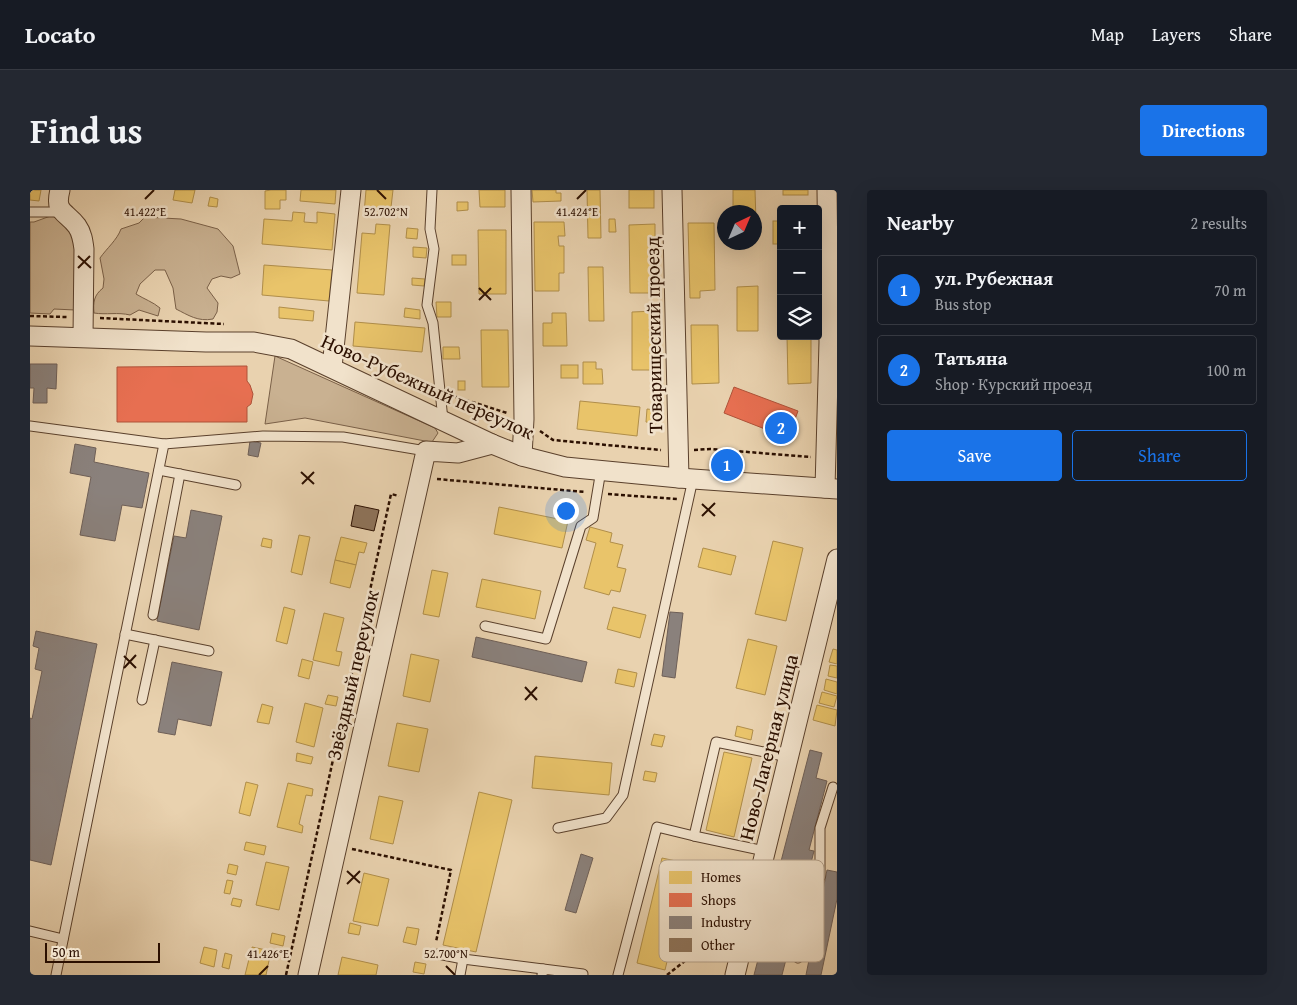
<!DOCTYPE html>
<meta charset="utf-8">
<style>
:root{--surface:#171b24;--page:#242831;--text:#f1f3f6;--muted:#9ea1a6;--line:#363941;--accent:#1a73e8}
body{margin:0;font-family:"Gentium Book Plus",serif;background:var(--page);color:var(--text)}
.controls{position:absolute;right:15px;top:15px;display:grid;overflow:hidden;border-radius:5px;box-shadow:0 5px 20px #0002}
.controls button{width:45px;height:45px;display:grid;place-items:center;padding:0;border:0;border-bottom:1px solid var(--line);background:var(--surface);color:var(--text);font:25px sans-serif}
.compass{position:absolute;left:687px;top:15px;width:45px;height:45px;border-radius:50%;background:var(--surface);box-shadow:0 5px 20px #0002;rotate:44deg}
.scale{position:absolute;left:15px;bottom:12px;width:115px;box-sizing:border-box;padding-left:5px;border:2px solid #2b0f00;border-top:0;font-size:14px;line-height:18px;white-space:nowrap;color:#2b0f00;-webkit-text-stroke:4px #f1e2cb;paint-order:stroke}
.you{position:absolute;left:535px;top:320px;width:18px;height:18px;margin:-12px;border:4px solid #fff;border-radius:50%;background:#1a73e8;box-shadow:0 0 0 8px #1a73e833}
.badge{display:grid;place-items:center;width:32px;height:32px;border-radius:50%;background:var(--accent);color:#fff;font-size:16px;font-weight:700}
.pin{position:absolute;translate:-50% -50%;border:2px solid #fff;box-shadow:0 1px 5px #0006}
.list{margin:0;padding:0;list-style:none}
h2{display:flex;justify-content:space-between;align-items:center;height:65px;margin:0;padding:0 20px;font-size:21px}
h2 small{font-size:16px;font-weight:400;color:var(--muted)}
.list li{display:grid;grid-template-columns:32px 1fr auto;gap:15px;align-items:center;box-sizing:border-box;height:70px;margin:0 10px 10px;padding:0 10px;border:1px solid var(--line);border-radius:5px}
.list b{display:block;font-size:19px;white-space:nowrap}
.list p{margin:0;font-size:16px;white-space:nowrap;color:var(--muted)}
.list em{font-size:16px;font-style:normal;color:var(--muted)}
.actions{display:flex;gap:10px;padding:15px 20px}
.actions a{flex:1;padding:11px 0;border:1px solid var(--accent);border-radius:5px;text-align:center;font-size:18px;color:var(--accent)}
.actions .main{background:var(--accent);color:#fff}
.icon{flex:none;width:28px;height:28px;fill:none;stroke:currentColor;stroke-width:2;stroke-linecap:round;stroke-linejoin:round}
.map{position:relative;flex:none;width:807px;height:785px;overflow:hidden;border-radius:5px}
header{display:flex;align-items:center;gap:30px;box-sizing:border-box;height:70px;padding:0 25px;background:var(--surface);border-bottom:1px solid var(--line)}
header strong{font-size:24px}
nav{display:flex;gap:28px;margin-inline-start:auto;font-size:18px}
.intro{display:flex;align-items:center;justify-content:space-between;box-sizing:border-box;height:120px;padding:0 30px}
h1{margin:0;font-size:35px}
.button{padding:12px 22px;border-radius:5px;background:var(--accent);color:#fff;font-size:18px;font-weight:700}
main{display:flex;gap:30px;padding:0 30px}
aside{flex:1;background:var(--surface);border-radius:5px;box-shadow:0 5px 20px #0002}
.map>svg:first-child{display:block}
</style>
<header>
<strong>Locato</strong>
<nav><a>Map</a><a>Layers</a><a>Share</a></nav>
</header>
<div class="intro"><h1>Find us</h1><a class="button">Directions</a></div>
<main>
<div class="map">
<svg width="807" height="785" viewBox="0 0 807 785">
<rect width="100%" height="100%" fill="#e9d2af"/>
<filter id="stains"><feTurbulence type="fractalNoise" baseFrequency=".004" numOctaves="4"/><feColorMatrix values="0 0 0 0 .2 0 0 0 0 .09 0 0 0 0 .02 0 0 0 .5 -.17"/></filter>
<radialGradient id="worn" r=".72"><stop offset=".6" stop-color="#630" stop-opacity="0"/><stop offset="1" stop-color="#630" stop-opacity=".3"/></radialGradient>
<g fill="#c9b191" stroke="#7a6048">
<polygon points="26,24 47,50 45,120 24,119 20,124 0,123 0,32 4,32"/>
<path d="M115,27L151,29L188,39L203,56L210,84L201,88L191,86L182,89L177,98L188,113L187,122L183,129C168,132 158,125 146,119L143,98L135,80H125L110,94L106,104C114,109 123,112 130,118L128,126L109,120L100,125C88,122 76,125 64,123C63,112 64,105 73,98L74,89L70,68C77,58 87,50 91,39L109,33Z"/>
<polygon points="245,166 405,238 408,243 402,252 395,251 275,228 235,234"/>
</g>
<g fill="#e9c46a" stroke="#b08e4a">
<polygon points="0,0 11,0 9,11 0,10"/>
<polygon points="145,0 165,0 162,13 143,10"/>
<polygon points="241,0 256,0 256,10 250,10 250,19 235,19 235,1"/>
<polygon points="271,0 306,0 305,14 270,11"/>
<polygon points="336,0 363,0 360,26 334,24"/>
<polygon points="449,0 475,0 475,17 450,17"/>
<polygon points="502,0 526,0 526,3 531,3 531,11 503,12"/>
<polygon points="557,0 570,0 571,48 558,48"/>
<rect x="599" y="0" width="25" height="18"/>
<polygon points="703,0 725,0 726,32 724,22 703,22"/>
<rect x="753" y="0" width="25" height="5"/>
<polygon points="180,7 188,9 187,17 178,16"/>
<polygon points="427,12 438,12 438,20 427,21"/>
<polygon points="263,22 275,23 274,32 287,33 287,22 305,24 302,60 232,54 234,29 262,31"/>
<polygon points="579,29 585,29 586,42 579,42"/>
<rect x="743" y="31" width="8" height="23"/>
<polygon points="504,32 534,32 535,46 528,46 529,56 534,56 534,83 529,83 529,101 505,101"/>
<polygon points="658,33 684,33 685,100 670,101 670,108 660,108"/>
<polygon points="346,34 360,35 354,105 327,103 332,43 345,44"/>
<polygon points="625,34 625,103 600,103 599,35"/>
<polygon points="377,38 388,39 387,49 376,48"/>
<polygon points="448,40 476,40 476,104 449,104"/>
<polygon points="383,57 397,58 396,68 383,67"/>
<rect x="422" y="65" width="14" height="10"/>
<polygon points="234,75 302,80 299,111 232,105"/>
<polygon points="558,77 573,77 574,131 559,131"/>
<polygon points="382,88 395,89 394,96 382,95"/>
<polygon points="728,96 728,141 707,141 707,97"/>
<polygon points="406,112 421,112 421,127 407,127"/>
<polygon points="249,117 284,121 283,131 249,128"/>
<polygon points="375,118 390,120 390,129 374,127"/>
<polygon points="626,121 626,180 602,180 602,122"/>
<polygon points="522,123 536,123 537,156 513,156 513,133 522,133"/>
<polygon points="325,132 395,138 392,162 323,156"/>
<polygon points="661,135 688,135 689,193 662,194"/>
<polygon points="451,140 478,140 479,197 452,197"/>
<polygon points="757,146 781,146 781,193 758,194"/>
<polygon points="413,157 429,157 430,169 413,169"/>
<polygon points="553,172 566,172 566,179 572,179 573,194 553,194"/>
<rect x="531" y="175" width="17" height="13"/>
<rect x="428" y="191" width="7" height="9"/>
<polygon points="550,211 610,217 607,246 547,239"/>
<polygon points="617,219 627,220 626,234 616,232"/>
<polygon points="469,317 538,331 532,358 464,344"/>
<polygon points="560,337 582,343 580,352 593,355 587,377 596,379 590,402 581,400 579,405 554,398 566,353 556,350"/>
<polygon points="269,345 280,347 272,385 261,382"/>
<polygon points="311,347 337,353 334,363 329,362 326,375 305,370"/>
<polygon points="233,348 242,350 241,358 231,356"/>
<polygon points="743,351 773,358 756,431 725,424"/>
<polygon points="673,358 706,366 701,385 668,377"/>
<polygon points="305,370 326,375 320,398 300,393"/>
<polygon points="402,380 418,383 409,427 393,424"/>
<polygon points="452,389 511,401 505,429 446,417"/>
<polygon points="254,417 265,420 257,454 246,451"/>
<polygon points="583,417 616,425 610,448 577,439"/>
<polygon points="294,423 314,428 306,461 312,462 309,476 283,470"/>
<polygon points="718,449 747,456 735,505 706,498"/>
<polygon points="803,459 807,460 807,474 799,472"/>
<polygon points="381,464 409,470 400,512 373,506"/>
<polygon points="272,469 283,472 279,489 268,486"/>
<polygon points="800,475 807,476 807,488 798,486"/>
<polygon points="588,479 607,483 604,497 585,493"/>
<polygon points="796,489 807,492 807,504 794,500"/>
<polygon points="792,502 807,506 804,517 789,513"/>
<polygon points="298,505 308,507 306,516 295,514"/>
<polygon points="275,513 293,518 284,557 266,552"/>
<polygon points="232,514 243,517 239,534 227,532"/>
<polygon points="787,515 807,520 805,536 783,530"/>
<polygon points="367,533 398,539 389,582 358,576"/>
<polygon points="707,536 723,540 721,550 705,546"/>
<polygon points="624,544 635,546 632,557 621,555"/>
<polygon points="694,562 722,568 704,647 676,640"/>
<polygon points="267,563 283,567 281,574 266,571"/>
<polygon points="505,566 582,573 579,605 502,598"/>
<polygon points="615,581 627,583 625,592 613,590"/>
<polygon points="216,592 228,595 220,626 209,623"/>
<polygon points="258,593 283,599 282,606 276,605 269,634 273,636 272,643 247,637"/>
<polygon points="449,602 482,610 446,762 413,755"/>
<polygon points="349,606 373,611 363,654 340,649"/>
<polygon points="216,652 236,656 234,665 214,660"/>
<polygon points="632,668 660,674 635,780 607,773"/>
<polygon points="236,672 259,677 249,720 226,715"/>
<polygon points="199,674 208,676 206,685 197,683"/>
<polygon points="334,683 359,689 348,736 323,731"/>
<polygon points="197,690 203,691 200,704 194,703"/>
<polygon points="203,708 212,710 210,717 201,715"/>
<polygon points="320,733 331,736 329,745 318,743"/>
<polygon points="377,737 389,739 386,755 373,752"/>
<polygon points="242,743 255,746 253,756 240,753"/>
<polygon points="174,757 187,760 184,777 170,773"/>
<polygon points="222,757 241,761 236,785 215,785"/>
<polygon points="195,763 202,765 199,779 192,777"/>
<polygon points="312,767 348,775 346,785 308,785"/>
<polygon points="385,772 396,774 394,784 383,782"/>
</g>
<g fill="#e76f51" stroke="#af5239">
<polygon points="217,176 217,191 220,195 223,204 221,214 217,217 217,232 87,232 87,177"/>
<polygon points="704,197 768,221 758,248 694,223"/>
</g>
<g fill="#8a817c" stroke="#6e5f57">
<polygon points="0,174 27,174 26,199 17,198 17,213 3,213 4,198 0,198"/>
<polygon points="220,251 231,253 228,267 218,265"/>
<polygon points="45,254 66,258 64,272 119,283 112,318 92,315 85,351 50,345 61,287 40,283"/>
<polygon points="161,320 192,326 169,440 127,431 144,346 156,348"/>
<polygon points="640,422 653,423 645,488 632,486"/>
<polygon points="6,441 67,454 21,675 0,670 0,528 2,529 12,481 5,479 9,458 3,456"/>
<polygon points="446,447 557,472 552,492 442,467"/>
<polygon points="142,472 192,482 181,536 148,529 145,545 128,542"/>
<polygon points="780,560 792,563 786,588 797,591 779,660 784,661 766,732 737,725"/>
<polygon points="551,664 563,668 546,723 535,720"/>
<polygon points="797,680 807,682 807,709 791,785 776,785"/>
<polygon points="737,735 763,742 752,785 724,785"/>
</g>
<polygon fill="#8e745b" stroke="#2b0f00" points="325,315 349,320 344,341 321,336"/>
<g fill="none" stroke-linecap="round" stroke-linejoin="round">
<defs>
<g id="lane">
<polyline points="402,0 400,39 404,59 397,115 403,133 413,230"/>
<polyline points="0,22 31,22"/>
<polyline points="0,236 134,254 233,246 313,247 396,261"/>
<polyline points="129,280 206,295"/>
<polyline points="123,425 150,284"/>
<polyline points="455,436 516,449 551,336 563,328 571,280"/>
<polyline points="95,444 179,461"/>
<polyline points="112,510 125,450"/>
<polyline points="528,638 576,628 593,605 663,289"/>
<polyline points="735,661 664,646 686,552 758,567"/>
<polyline points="719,726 773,739"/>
<polyline points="0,741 33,749"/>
<polyline points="408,764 433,769 513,779"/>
<polyline points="768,768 773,739 790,687 790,638 803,597"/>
<polyline points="26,785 134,254"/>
<polyline points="430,785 433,769"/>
<polyline points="512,785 513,779 553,784"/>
<polyline points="588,785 627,637 664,646"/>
</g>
<g id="street">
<path d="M30,0C24,23 36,21 47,36C52,43 53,51 54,59L53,147"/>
<polyline points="491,0 494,229 492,266"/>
<polyline points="642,0 649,288"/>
<polyline points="0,146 176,152 224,152 261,159 462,254 492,266 535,277 649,288 807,299"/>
<polyline points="302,177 321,0"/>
<polyline points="795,298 799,152 797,0"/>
<polyline points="278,785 396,261 428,263 462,254"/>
<polyline points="705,785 807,369"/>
</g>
</defs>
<use href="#lane" stroke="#5a402c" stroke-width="11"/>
<use href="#street" stroke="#5a402c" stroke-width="21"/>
<g stroke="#2b0f00" stroke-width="2.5" stroke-dasharray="4 2.5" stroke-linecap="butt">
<polyline points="0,126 37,127"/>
<polyline points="70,128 194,134"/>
<polyline points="356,184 398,198"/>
<polyline points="423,206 477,223"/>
<polyline points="510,241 523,250 631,260"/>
<polyline points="664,260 680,259 781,267"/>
<polyline points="407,289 555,302"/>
<polyline points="578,304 647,309"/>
<polyline points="322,659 421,680 406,752"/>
<polyline points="256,785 361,304 369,306"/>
<polyline points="637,785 699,736"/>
</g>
<use href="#lane" stroke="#f1e2cb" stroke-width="9"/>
<use href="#street" stroke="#f1e2cb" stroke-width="19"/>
</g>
<path fill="none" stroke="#2b0f00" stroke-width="2" d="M347,0L356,9M115,9L124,0M547,9L556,0M48,66L61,78M48,78L60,66M449,98L461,110M449,110L461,98M271,282L284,294M272,294L284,282M672,314L685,326M672,326L685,313M94,466L106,478M94,478L106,465M495,497L507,510M495,510L507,497M317,681L330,693M317,694L330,681M416,776L425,785M229,785L238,776"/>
<g text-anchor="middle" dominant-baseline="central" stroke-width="5" stroke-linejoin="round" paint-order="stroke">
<g font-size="20" fill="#2b0f00" stroke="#f1e2cb">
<text transform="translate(623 145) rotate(-91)">Товарищеский проезд</text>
<text transform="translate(398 196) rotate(24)">Ново-Рубежный переулок</text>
<text transform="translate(322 485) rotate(-77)">Звёздный переулок</text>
<text transform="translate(738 557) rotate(-76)">Ново-Лагерная улица</text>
</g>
</g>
<rect x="629" y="670" width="165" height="102" rx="8" fill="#f1e2cb" stroke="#b6a38e" stroke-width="1"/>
<rect x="639" y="681" width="23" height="13" fill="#e9c46a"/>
<rect x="639" y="703" width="23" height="14" fill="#e76f51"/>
<rect x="639" y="726" width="23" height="13" fill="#8a817c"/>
<rect x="639" y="748" width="23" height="14" fill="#8e745b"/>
<g font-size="14" fill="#2b0f00">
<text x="671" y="692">Homes</text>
<text x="671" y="715">Shops</text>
<text x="671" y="737">Industry</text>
<text x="671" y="760">Other</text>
</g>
<g font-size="12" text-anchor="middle" fill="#2b0f00" stroke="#f1e2cb" stroke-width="5" stroke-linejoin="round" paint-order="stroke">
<text x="356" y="26">52.702°N</text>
<text x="115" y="26">41.422°E</text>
<text x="547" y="26">41.424°E</text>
<text x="238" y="768">41.426°E</text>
<text x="416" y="768">52.700°N</text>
</g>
<rect width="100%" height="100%" filter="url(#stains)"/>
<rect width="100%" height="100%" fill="url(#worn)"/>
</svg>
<div class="controls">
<button>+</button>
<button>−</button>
<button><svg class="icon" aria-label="layers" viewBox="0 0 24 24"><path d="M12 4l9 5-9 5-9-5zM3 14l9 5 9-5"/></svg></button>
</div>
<svg class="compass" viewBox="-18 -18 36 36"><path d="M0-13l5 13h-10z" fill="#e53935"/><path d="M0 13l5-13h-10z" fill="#9ea1a6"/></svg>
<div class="scale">50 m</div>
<div class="you"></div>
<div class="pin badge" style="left:697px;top:275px">1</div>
<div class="pin badge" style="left:751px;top:238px">2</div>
</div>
<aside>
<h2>Nearby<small>2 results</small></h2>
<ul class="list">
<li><span class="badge">1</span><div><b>ул. Рубежная</b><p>Bus stop</p></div><em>70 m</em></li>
<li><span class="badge">2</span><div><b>Татьяна</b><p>Shop · Курский проезд</p></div><em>100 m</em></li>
</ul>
<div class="actions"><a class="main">Save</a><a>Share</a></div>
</aside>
</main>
